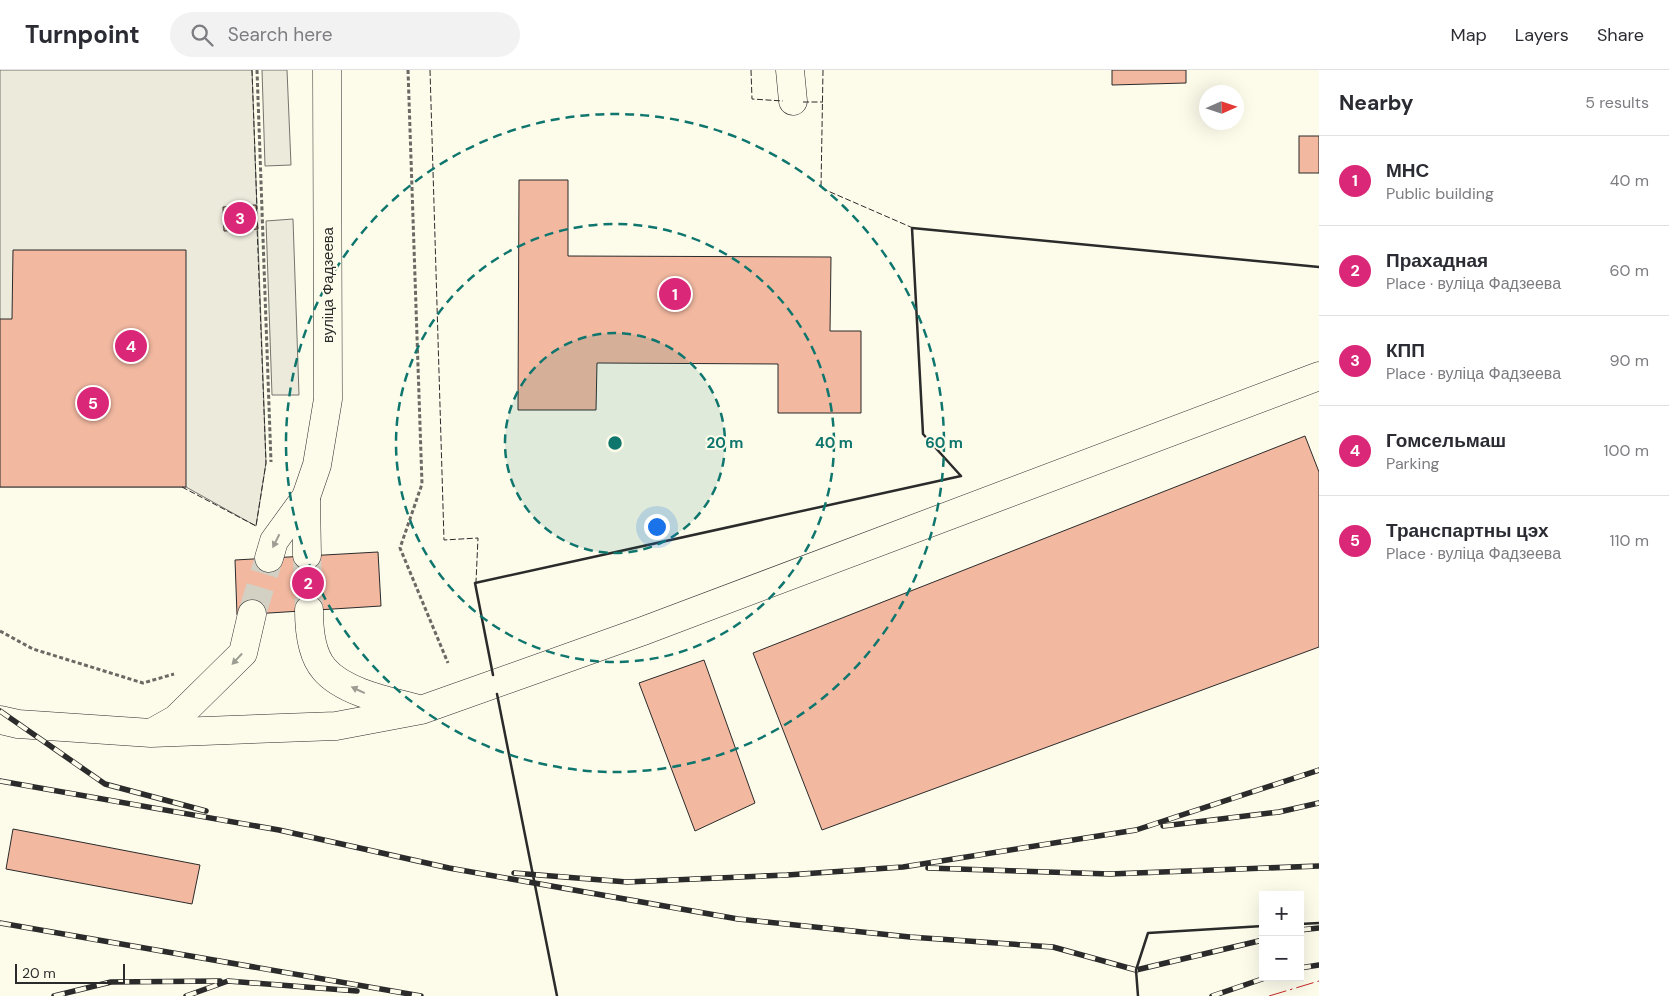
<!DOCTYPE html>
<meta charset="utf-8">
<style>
:root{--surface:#fff;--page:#f2f2f3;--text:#2b2b33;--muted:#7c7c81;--line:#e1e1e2;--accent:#db2777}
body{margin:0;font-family:"DM Sans",sans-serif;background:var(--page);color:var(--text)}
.controls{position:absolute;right:15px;bottom:15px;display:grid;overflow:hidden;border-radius:0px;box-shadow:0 5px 20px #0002}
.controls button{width:45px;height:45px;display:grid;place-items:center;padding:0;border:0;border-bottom:1px solid var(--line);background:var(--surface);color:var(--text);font:25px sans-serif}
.compass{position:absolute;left:1199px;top:15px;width:45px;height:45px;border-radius:50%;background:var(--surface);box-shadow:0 5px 20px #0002;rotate:87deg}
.scale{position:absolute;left:15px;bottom:12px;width:110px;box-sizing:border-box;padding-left:5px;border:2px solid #2b2b2b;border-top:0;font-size:14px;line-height:18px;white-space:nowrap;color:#2b2b2b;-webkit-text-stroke:4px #fdfbea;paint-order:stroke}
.you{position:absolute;left:656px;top:456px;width:18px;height:18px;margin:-12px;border:4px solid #fff;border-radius:50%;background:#1a73e8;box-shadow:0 0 0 8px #1a73e833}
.badge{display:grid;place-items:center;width:32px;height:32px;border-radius:50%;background:var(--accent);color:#fff;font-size:16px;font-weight:700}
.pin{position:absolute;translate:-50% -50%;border:2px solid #fff;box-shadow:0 1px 5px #0006}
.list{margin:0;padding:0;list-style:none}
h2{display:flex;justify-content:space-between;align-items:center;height:65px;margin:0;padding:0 20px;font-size:21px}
h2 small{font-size:16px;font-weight:400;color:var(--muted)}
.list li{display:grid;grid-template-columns:32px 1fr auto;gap:15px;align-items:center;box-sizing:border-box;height:90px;padding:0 20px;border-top:1px solid var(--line)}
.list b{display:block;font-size:19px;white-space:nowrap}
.list p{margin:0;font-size:16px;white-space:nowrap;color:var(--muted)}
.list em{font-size:16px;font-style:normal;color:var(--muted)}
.icon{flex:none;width:28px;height:28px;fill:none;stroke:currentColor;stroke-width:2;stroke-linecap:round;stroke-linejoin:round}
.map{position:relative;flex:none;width:1319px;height:926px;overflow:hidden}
header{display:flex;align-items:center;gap:30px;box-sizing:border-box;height:70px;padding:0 25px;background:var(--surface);border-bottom:1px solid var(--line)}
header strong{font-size:24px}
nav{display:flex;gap:28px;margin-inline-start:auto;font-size:18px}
.search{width:350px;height:45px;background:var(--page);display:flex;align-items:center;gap:12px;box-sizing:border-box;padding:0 18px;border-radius:28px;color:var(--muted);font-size:19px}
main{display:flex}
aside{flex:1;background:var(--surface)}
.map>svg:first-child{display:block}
</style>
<header>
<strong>Turnpoint</strong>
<div class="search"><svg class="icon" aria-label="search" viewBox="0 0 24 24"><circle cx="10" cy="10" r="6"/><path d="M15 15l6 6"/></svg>Search here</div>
<nav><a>Map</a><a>Layers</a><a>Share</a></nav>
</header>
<main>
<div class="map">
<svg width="1319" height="926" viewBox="0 0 1319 926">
<rect width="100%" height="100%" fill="#fdfbea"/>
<g fill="#eceadb" stroke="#74746e">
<polygon points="0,0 252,0 266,393 256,456 186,417 0,417"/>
<polygon points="262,0 287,0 291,95 265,96"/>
<polygon points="293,149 299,325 272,325 266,151"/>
</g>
<g fill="#f2b8a0" stroke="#2b2b2b">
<polygon points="1112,0 1186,0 1186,13 1112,15"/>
<rect x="1299" y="66" width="20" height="37"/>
<polygon points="519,110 568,110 568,186 831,187 830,261 861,261 861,343 778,343 778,294 597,293 596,340 518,340"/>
<polygon points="256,135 258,159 224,161 223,137"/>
<polygon points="13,180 186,180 186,417 0,417 0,249 12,249"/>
<polygon points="1305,366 1319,402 1319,577 822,760 753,583"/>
<polygon points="378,482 381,536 237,545 235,490"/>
<polygon points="704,590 755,733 695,761 639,613"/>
<polygon points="13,759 200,795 192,834 6,799"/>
</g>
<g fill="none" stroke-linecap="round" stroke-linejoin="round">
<g stroke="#d3d1c4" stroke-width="28" stroke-dasharray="28 14" stroke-linecap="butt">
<polyline points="307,485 309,540"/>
<polyline points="252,544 269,488"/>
</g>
<defs>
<g id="minor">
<polyline points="790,0 793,31"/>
<polyline points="306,427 307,485"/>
<polyline points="269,488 274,471 306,427 317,395 328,329 327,0"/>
<path d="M309,540C309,559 311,584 324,599C343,622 388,631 415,638"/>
<polyline points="0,650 18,654 151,663 336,656 421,640 643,561 1319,306"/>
<polyline points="153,662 176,649 243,583 252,544"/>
</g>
</defs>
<use href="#minor" stroke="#2b2b2b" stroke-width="29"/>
<g stroke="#6a6964" stroke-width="3" stroke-dasharray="4 2.5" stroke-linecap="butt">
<polyline points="257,0 271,392"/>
<polyline points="408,0 422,414 400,478 448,593"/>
<polyline points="0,561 33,579 143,613 174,604"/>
</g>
<use href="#minor" stroke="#fdfbea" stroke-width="28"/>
<defs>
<g id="rail">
<polyline points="0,641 105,714 206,741"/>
<polyline points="0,711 279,760 449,798 738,849 910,867 1053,877 1136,900 1263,870"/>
<polyline points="1163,756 1279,742 1319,733"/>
<polyline points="928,798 1110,804 1319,796"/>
<polyline points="514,803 627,812 787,805 903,797 1136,760 1319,700"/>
<polyline points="0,853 421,926"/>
<polyline points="1300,860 1319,858"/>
<polyline points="1300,898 1319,895"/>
<polyline points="54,926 111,912 220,911"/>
<polyline points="186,926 228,911 357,921"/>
<polyline points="1212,926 1268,907"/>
</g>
</defs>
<use href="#rail" stroke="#2b2b2b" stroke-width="5.5"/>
<use href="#rail" stroke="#fdfbea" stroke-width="4" stroke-dasharray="11" stroke-linecap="butt"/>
<g stroke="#2b2b2b" stroke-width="1" stroke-dasharray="6 2.5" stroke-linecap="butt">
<polyline points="252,0 257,139"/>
<polyline points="430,0 444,470 478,468 476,512"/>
<polyline points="751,0 752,29 783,31"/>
<polyline points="823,0 821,118 913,158"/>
<polyline points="803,32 823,32"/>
<polyline points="182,417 256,456 266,393 257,156"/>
<polyline points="493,604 475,513 961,406 923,364 912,158 1319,197"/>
<polyline points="497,623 557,926"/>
<polyline points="1300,854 1319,853"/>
<polyline points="1138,926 1136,900 1148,863 1263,856"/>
</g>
<g stroke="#2b2b2b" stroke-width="2.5">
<polyline points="493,605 475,513 961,406 923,364 912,158 1319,197"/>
<polyline points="497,624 557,926"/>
<polyline points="1300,854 1319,853"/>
<polyline points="1138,926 1136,900 1148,863 1263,856"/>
</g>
<polyline stroke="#c62828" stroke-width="1" stroke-dasharray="18 4 2.5 4" stroke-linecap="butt" points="1269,926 1319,911"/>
</g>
<defs><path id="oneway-solid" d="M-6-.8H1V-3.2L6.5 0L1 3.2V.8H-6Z" transform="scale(1.25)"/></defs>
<g fill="#9e9d94">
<use href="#oneway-solid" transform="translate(276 471) rotate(117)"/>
<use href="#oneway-solid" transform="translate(237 589) rotate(133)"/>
<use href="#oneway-solid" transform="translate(358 620) rotate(-155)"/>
</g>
<circle cx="615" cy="373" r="110" fill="#0f766e" fill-opacity=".12"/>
<g fill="none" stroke="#0f766e" stroke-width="2.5" stroke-dasharray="9 6">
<circle cx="615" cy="373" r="110"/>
<circle cx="615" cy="373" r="219"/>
<circle cx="615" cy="373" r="329"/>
</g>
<g text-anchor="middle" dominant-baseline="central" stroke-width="4" stroke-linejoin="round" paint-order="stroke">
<g font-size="15" fill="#2b2b2b" stroke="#fdfbea">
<text transform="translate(328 215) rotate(-90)">вуліца Фадзеева</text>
</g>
</g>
<circle cx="615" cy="373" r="8" fill="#0f766e" stroke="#fdfbea" stroke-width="2.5"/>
<g font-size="15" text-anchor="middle" font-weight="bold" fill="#0f766e" stroke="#fdfbea" stroke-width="4" stroke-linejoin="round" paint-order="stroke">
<text x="725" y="378">20 m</text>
<text x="834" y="378">40 m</text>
<text x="944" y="378">60 m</text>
</g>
</svg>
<div class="controls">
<button>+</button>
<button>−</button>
</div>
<svg class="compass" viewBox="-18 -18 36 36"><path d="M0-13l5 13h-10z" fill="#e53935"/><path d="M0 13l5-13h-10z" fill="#7c7c81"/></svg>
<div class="scale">20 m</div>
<div class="you"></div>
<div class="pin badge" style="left:675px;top:224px">1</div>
<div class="pin badge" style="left:308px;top:513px">2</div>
<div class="pin badge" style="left:240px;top:148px">3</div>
<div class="pin badge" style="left:131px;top:276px">4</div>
<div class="pin badge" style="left:93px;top:333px">5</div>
</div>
<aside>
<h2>Nearby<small>5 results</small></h2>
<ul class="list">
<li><span class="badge">1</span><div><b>МНС</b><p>Public building</p></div><em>40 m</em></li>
<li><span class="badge">2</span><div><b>Прахадная</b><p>Place · вуліца Фадзеева</p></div><em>60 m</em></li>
<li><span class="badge">3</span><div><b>КПП</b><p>Place · вуліца Фадзеева</p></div><em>90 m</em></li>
<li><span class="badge">4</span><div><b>Гомсельмаш</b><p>Parking</p></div><em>100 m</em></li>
<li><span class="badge">5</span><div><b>Транспартны цэх</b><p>Place · вуліца Фадзеева</p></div><em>110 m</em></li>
</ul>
</aside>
</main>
